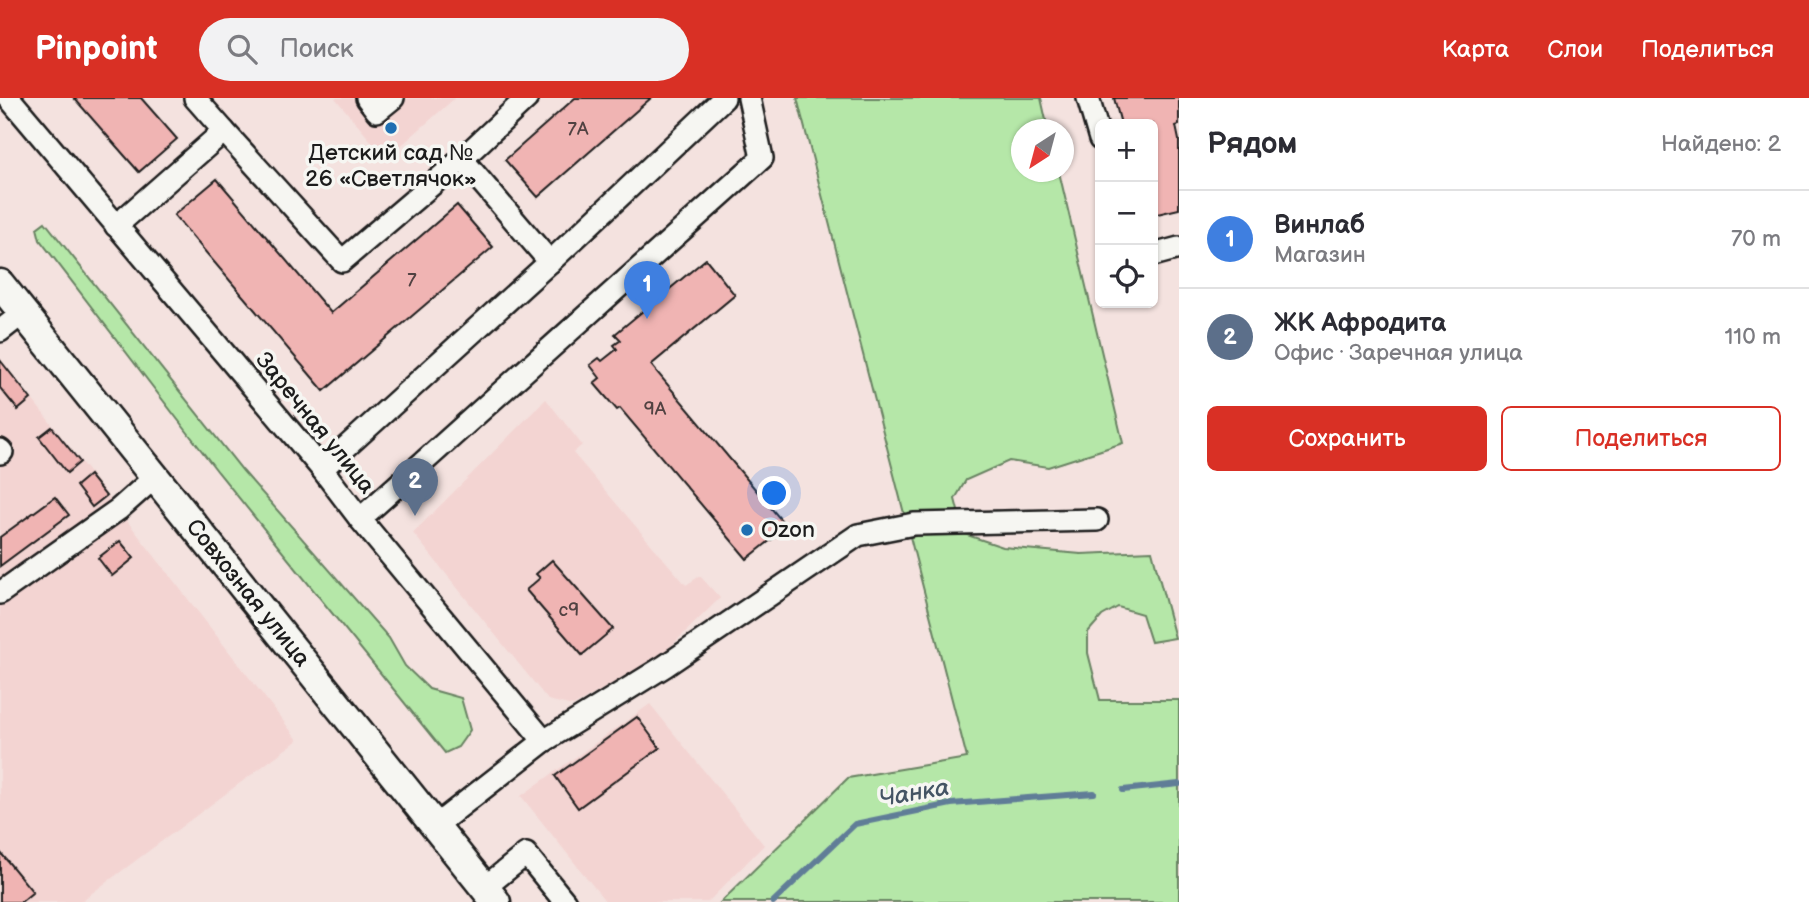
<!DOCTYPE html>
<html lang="ru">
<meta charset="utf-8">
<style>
:root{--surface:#fff;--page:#f2f2f3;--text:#2b2b33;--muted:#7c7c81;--line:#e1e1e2;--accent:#d93025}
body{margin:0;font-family:"Balsamiq Sans",sans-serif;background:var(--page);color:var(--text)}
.controls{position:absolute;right:21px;top:21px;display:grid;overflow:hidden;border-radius:10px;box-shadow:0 2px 5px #0004}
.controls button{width:63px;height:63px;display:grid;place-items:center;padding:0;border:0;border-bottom:2px solid var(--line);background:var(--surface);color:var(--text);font:35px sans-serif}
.compass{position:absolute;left:1011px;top:21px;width:63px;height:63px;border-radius:50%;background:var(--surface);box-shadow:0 2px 5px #0004;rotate:216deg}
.you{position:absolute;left:775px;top:396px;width:24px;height:24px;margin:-18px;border:5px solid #fff;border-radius:50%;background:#1a73e8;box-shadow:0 0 0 10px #1a73e833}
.badge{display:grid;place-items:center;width:46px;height:46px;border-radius:50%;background:var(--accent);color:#fff;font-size:23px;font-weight:700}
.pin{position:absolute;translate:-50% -58px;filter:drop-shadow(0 2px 4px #0008)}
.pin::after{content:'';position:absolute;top:37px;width:24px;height:21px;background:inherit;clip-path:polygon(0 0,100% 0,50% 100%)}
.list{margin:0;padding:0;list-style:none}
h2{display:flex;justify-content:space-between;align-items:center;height:91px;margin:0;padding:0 28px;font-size:30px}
h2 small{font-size:23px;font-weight:400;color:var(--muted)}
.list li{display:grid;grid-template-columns:46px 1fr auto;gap:21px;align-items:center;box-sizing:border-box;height:98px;padding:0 28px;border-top:2px solid var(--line)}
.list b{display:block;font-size:26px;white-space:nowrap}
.list p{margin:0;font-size:23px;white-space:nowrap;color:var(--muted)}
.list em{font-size:23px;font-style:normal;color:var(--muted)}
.actions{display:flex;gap:14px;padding:21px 28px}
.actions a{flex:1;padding:16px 0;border:2px solid var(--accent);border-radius:10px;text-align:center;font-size:24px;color:var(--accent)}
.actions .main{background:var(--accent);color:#fff}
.icon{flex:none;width:38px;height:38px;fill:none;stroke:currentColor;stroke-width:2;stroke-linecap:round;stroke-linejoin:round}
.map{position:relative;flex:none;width:1179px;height:804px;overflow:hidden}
header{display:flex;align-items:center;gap:42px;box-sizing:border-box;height:98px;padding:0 35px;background:var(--accent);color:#fff}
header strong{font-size:33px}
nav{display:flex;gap:38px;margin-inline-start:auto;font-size:24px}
.search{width:490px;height:63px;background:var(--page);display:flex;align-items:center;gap:18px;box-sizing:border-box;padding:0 24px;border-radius:38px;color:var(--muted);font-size:26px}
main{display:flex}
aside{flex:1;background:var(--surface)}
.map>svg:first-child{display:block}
</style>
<header>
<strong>Pinpoint</strong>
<div class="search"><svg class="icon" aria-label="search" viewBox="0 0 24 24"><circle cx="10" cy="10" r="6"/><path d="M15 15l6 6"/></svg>Поиск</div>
<nav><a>Карта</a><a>Слои</a><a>Поделиться</a></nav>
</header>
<main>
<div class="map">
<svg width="1179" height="804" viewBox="0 0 1179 804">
<rect width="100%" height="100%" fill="#f4e2df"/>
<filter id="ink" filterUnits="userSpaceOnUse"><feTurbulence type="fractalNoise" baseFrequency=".0143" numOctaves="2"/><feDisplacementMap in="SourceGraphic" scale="14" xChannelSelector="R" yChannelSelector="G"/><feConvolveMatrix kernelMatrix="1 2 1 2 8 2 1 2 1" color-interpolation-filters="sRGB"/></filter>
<g filter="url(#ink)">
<g fill="#f3d4d2">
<polygon points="335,0 455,0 386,61"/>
<polygon points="0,260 298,642 80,804 0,804"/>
<polygon points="546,301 582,347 573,355 686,487 700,478 720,500 660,559 573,608 548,602 413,435"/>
<polygon points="650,606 764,747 708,804 606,804 521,698"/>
</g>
<g fill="#b5e7a8" stroke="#688262" stroke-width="2">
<polygon points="797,0 1041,0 1048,31 1022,32 1022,74 1059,74 1123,345 1048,369 1009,363 966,382 955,401 964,436 1003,449 1081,456 1152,453 1175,540 1151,544 1142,516 1118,509 1102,518 1088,534 1088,555 1100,602 1179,602 1179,804 721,804 848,680 967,660"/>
<polygon points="45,124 243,373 389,540 405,568 429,591 461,600 470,632 458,649 445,655 218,374 40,142 37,130"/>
</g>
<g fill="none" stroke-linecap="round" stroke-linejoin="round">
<g stroke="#607d97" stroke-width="6">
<polyline points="1123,692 1179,686"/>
<polyline points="773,804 855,726 951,706 1094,695"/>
</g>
</g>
<g fill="#f0b4b3" stroke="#1c1c1c" stroke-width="2">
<polygon points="74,0 141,0 177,41 139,74"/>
<polygon points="575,0 651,0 538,99 505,62"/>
<polygon points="1114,0 1179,0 1179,27 1176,28 1179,42 1179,111 1153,117 1153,26 1121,26"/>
<polygon points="217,81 331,215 457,107 493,149 324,293 174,117"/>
<polygon points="706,161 735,197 651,267 787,429 747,461 620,310 617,312 594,285 600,280 590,267 599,260 602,263 617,251 614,247 621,242 615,236"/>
<polygon points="0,262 31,301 18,312 0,290"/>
<polygon points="52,329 80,364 67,375 39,339"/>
<polygon points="89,377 106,398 92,409 76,388"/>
<polygon points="55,399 69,417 0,468 0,439"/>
<polygon points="120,443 134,460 112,478 98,460"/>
<polygon points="552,462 613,531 582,557 526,492 540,480 536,476"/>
<polygon points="637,619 660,650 578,710 555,678"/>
<polygon points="0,754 33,794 21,804 0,804"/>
</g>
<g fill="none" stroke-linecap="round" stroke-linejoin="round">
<defs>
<g id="minor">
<polyline points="9,0 322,371 360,421 544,643 435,728"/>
<polyline points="367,0 377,13 393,0"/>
<polyline points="527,0 462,61 550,164"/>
<polyline points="1088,0 1100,41"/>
<polyline points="224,33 342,163 462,61"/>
<polyline points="116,128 224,33 195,0"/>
<polyline points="1153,157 1179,150"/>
<polyline points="0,233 23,215"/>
<polyline points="0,352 2,354 0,355"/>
<polyline points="322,371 550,164 724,0"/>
<polyline points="360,421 762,60 749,0"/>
<polyline points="0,495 119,411 155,379"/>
<polyline points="544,643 665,568 858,437 914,426 1097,422"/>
<polyline points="484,790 526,756 565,804"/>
</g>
<polyline id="major" points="0,186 496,804"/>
</defs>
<use href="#minor" stroke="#1c1c1c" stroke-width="26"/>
<use href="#major" stroke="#1c1c1c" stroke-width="33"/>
<use href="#minor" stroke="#f6f6f2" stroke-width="21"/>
<use href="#major" stroke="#f6f6f2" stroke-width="28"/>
</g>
</g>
<g fill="#1f6fb2" stroke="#f6f6f2" stroke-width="2.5">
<circle cx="391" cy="30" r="7"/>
<circle cx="747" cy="432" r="7"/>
</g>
<g text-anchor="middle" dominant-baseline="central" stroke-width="7" stroke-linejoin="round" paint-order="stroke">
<g font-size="19" fill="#514242">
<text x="578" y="31">7А</text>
<text x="412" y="182">7</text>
<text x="655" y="311">9А</text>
<text x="569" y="512">с9</text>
</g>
<g font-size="23" fill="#1c1c1c" stroke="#f6f6f2">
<text x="391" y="55">Детский сад №<tspan x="391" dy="26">26 «Светлячок»</tspan></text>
<text x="761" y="432" text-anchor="start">Ozon</text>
</g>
<g font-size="23" fill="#1c1c1c" stroke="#f6f6f2">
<text transform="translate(315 325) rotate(51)">Заречная улица</text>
<text transform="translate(248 495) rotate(51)">Совхозная улица</text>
</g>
<g font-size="24" font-style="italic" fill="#445464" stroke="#f6f6f2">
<text transform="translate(914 695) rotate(-10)">Чанка</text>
</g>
</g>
</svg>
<div class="controls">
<button>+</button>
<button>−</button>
<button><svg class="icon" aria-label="locate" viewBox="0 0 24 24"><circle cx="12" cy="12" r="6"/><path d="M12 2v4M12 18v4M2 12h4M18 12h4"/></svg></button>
</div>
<svg class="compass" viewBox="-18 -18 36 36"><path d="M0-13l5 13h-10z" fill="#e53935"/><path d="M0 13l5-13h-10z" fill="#7c7c81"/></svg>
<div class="you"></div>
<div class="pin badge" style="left:647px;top:221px;background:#3f7fe0">1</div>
<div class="pin badge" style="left:415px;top:418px;background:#5c6f8a">2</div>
</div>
<aside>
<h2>Рядом<small>Найдено: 2</small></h2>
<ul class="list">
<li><span class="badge" style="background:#3f7fe0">1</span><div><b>Винлаб</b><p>Магазин</p></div><em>70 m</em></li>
<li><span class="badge" style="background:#5c6f8a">2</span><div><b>ЖК Афродита</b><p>Офис · Заречная улица</p></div><em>110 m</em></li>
</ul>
<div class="actions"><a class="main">Сохранить</a><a>Поделиться</a></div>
</aside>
</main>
